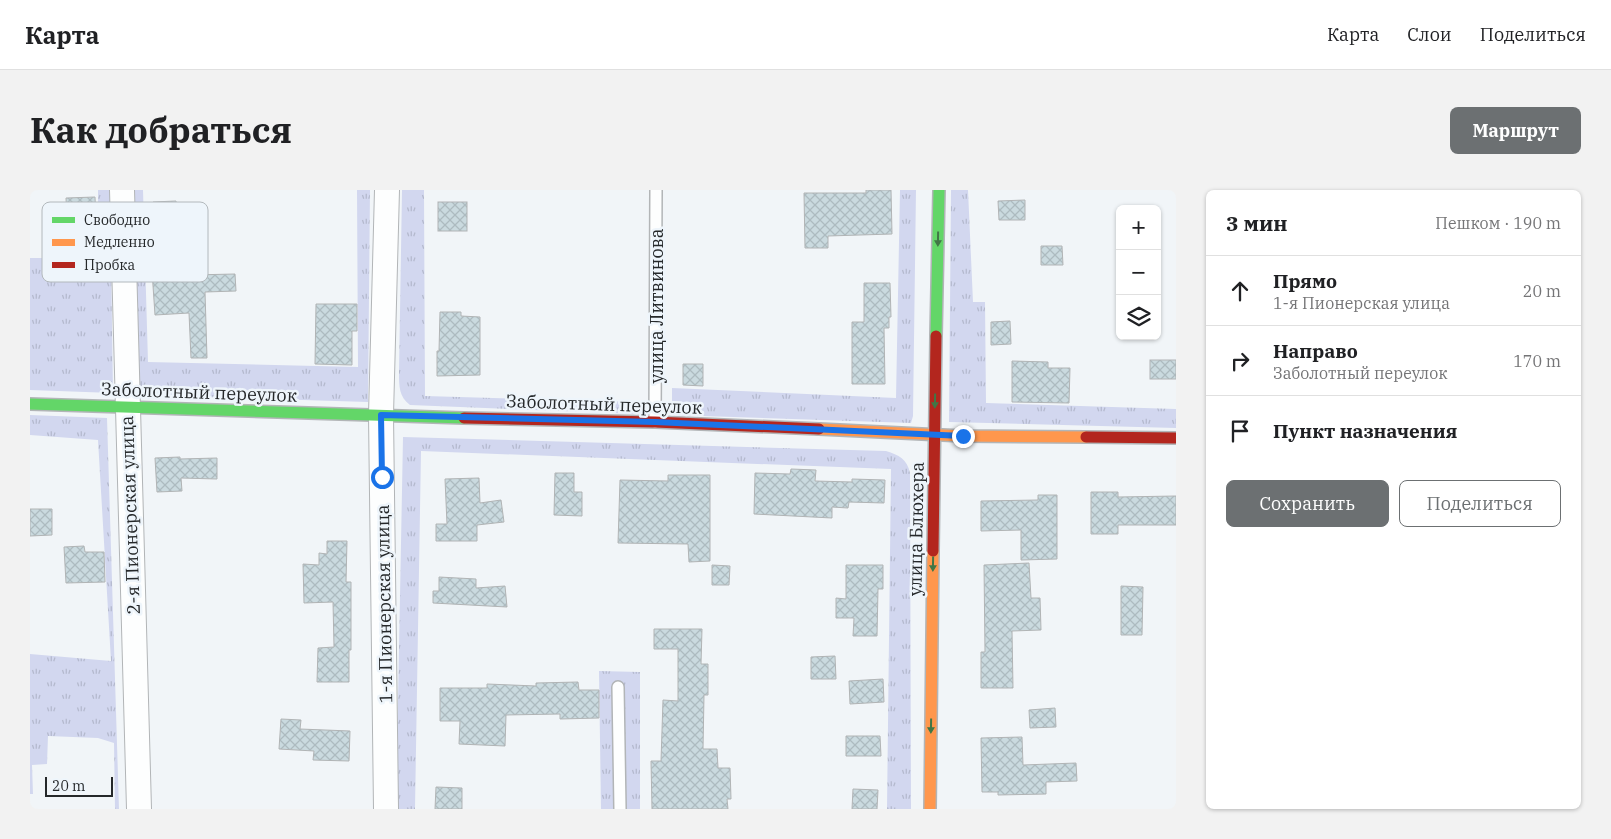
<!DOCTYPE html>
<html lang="ru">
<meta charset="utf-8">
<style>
:root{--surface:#fff;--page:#f2f2f2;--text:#202124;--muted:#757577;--line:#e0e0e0;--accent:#6c7072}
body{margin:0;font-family:"IBM Plex Serif",serif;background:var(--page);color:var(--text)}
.controls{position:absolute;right:15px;top:15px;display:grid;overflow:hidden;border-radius:8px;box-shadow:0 1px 4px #0004}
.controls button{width:45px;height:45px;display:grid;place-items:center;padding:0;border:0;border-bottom:1px solid var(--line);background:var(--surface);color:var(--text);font:25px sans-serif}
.scale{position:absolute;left:15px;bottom:12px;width:68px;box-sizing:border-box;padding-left:5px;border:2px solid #25282a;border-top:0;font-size:14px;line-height:18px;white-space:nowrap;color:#25282a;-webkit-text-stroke:4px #eef5fb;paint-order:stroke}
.stop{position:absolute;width:15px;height:15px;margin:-11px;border:4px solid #1a73e8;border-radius:50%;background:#fff}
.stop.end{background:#1a73e8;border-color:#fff;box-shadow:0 1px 5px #0008}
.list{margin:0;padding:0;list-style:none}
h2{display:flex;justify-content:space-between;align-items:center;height:65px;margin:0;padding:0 20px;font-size:21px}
h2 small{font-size:16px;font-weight:400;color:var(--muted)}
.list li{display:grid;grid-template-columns:32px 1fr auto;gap:15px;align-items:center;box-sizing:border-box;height:70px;padding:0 20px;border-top:1px solid var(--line)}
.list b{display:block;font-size:19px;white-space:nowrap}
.list p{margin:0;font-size:16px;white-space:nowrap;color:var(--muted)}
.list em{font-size:16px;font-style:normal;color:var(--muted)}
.actions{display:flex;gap:10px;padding:15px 20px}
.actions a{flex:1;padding:11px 0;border:1px solid var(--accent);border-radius:8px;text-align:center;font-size:18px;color:var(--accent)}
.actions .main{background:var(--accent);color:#fff}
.icon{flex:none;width:28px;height:28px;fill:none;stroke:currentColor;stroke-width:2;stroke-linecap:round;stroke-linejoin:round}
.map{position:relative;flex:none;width:1146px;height:619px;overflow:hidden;border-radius:8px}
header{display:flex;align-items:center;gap:30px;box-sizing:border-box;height:70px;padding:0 25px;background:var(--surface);border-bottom:1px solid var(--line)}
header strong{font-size:24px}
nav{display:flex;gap:28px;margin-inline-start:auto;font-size:18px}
.intro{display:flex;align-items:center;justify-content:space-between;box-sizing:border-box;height:120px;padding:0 30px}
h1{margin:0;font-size:35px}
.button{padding:12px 22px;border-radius:8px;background:var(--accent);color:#fff;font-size:18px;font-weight:700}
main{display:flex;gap:30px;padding:0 30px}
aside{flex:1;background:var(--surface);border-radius:8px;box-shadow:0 1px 4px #0004}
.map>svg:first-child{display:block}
</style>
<header>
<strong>Карта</strong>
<nav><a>Карта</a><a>Слои</a><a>Поделиться</a></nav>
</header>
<div class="intro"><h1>Как добраться</h1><a class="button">Маршрут</a></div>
<main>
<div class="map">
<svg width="1146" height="619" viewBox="0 0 1146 619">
<defs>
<pattern id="grass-tufts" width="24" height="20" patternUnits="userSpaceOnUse" patternTransform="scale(1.25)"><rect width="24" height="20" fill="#d2d7ef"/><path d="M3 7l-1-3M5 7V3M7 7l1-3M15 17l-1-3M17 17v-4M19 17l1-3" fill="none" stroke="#b4b9cd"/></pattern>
<pattern id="building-cross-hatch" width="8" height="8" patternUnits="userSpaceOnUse" patternTransform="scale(1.25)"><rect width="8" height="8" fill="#cadadf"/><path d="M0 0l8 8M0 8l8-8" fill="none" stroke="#adbbc0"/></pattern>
</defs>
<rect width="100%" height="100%" fill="#f1f5f8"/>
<g fill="url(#grass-tufts)">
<polygon points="68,0 80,0 83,203 0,200 0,68 68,68"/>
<polygon points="101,0 113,0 118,172 328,177 327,0 340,0 338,212 103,205"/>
<path d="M372,0H394L395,206L607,212L606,224L380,215C369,207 369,196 369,183Z"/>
<polygon points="870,0 886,0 883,226 881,233 642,225 642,198 866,208"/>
<polygon points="921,0 938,0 943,112 955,112 956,213 1146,219 1146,238 919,232"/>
<polygon points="0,225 77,228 89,619 85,619 84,553 68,548 18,546 17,574 2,575 3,604 0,604 0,464 81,471 68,250 0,245"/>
<path d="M373,247L856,261C869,265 877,269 880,283L881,619H857L861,279L391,261L385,619H366Z"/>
<polygon points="569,481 610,482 610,619 571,619"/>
</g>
<g fill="url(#building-cross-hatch)" stroke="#b1b4b5">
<polygon points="836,0 861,0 862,44 798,46 798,58 775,58 774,3 836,3"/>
<polygon points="65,7 66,30 37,31 36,8"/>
<polygon points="995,10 995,30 969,30 968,11"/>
<polygon points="146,11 147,30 125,31 123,12"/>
<rect x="408" y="12" width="29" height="29"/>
<polygon points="1011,56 1032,56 1033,75 1011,75"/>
<polygon points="161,74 161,85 205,84 206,101 175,102 177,168 161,168 159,123 125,125 122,81 141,80 141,75"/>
<polygon points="834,93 860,93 861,127 859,127 859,138 854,138 855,194 822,194 822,132 834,132"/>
<polygon points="286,114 327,114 327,141 322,141 322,175 285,174"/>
<polygon points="410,122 431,122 431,126 450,127 450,185 407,186 407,161 409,161"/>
<polygon points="980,131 981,154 961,155 961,132"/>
<rect x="1120" y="170" width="26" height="19"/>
<polygon points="982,171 1018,172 1018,178 1040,178 1039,213 982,212"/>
<polygon points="653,174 673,174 673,196 653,195"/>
<polygon points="150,267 150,269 187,268 187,289 151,288 152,301 127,302 125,268"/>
<polygon points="761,279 786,280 785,291 822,292 822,289 855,290 854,313 819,312 818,318 802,317 802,328 724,324 725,283 760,284"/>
<polygon points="525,283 544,283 544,302 552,302 552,326 524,325"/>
<polygon points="638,285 680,285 680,371 659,372 658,354 588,353 590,290 638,291"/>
<polygon points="449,288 450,313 471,310 474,332 447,335 447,351 406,351 406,334 417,334 415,289"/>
<polygon points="1061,302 1088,302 1088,307 1146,306 1146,335 1088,335 1088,344 1061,344"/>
<polygon points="1008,305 1027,305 1027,369 991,370 991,340 951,341 951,311 1008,310"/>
<polygon points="0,319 22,319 22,345 0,346"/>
<polygon points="297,351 317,351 316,392 321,392 321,460 319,460 319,492 287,492 288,458 304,457 303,412 274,413 273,374 289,375 289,363 297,364"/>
<polygon points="54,356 55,362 74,362 75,392 36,393 34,357"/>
<polygon points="999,373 1001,408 1010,408 1011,440 982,441 983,498 951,498 951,462 955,462 954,375"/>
<polygon points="682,375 700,376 699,395 682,395"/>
<polygon points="816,375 853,375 853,399 848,399 847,446 823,446 824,428 806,428 806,408 816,409"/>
<polygon points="409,387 446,389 446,398 475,396 477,417 403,413 403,401 409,401"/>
<polygon points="1091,396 1113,397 1112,445 1091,445"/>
<polygon points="624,439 672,439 671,474 678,474 678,505 674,505 673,559 687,559 688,578 700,578 701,609 697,609 698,619 622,619 621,571 631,571 633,510 648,511 648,459 624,459"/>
<polygon points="805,466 806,489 781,489 781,467"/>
<polygon points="853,489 854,512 820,514 819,491"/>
<polygon points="548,492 549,500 569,500 569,528 530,529 530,524 476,525 475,556 429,554 430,531 410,531 410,498 457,498 457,494 506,496 506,493"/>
<polygon points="1025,518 1026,537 1000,538 999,520"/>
<polygon points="251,529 271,530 270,539 320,541 319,571 283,570 284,561 249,559"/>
<polygon points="816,546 850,546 851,566 816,566"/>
<polygon points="992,547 993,575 1046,573 1047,591 1016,592 1016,604 968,605 968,602 952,602 951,548"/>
<polygon points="406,597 432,598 432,619 405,619"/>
<polygon points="823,599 848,600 847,619 822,619"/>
</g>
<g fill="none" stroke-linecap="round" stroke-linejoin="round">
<defs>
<g id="lane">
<polyline points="625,232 626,0"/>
<polyline points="588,497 590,619"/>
</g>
<g id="street">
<polyline points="92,0 109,619"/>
<polyline points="356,619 351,225 357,0"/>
</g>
<g id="fast">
<polyline points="906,146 909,0"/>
<polyline points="0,214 434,228"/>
</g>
<g id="slow">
<polyline points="789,239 933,246 1056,247"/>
<polyline points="900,619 903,361"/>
</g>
<g id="jam">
<polyline points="434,228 625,232 789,239"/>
<polyline points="1056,247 1146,248"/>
<polyline points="903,361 906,146"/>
</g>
</defs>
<use href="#lane" stroke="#b2b5b7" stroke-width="14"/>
<use href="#street" stroke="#b2b5b7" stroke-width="26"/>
<use href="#fast" stroke="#b2b5b7" stroke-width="14"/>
<use href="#slow" stroke="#b2b5b7" stroke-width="14"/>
<use href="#jam" stroke="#b2b5b7" stroke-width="14"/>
<use href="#lane" stroke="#fdfefe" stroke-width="11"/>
<use href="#street" stroke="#fdfefe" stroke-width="24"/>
<use href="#fast" stroke="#63d668" stroke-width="11"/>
<use href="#slow" stroke="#ff974d" stroke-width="11"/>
<use href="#jam" stroke="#b3261e" stroke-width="11"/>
</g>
<defs><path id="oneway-solid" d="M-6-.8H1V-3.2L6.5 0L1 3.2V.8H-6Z" transform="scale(1.25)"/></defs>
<g fill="#417646">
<use href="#oneway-solid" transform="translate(908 49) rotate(91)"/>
<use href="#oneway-solid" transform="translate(905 211) rotate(91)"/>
<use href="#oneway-solid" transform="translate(903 374) rotate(91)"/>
<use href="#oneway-solid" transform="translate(901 536) rotate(91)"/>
</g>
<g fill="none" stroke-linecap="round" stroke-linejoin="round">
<polyline stroke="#1a73e8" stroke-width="6" points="352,287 351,225 625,232 933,246"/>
</g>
<g text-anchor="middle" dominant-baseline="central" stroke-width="5" stroke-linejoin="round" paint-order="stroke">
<g font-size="18" fill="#25282a" stroke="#eef5fb">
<text transform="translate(626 116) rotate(-90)">улица Литвинова</text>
<text transform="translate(169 202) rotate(2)">Заболотный переулок</text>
<text transform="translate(574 214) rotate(2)">Заболотный переулок</text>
<text transform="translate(100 325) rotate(-92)">2-я Пионерская улица</text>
<text transform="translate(886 339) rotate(-89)">улица Блюхера</text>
<text transform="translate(354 414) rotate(-91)">1-я Пионерская улица</text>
</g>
</g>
<rect x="12" y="12" width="166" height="80" rx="8" fill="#eef5fb" stroke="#b2b8bc" stroke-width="1"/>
<rect x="22" y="27" width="23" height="6" fill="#63d668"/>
<rect x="22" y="49" width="23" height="7" fill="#ff974d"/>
<rect x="22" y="72" width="23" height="6" fill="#b3261e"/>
<g font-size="14" fill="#25282a">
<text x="54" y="35">Свободно</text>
<text x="54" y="57">Медленно</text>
<text x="54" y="80">Пробка</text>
</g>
</svg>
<div class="controls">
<button>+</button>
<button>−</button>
<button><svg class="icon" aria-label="layers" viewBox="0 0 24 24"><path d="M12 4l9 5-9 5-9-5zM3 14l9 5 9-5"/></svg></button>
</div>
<div class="scale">20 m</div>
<div class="stop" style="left:352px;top:287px"></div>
<div class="stop end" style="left:933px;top:246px"></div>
</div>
<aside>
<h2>3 мин<small>Пешком · 190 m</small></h2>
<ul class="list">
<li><svg class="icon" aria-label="ahead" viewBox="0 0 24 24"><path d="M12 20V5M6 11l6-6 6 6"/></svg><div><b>Прямо</b><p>1-я Пионерская улица</p></div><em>20 m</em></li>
<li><svg class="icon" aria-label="right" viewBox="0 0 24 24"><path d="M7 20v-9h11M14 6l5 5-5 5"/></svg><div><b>Направо</b><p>Заболотный переулок</p></div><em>170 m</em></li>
<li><svg class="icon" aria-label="arrive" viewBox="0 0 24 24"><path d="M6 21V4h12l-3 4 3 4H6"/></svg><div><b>Пункт назначения</b></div></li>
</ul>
<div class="actions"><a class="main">Сохранить</a><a>Поделиться</a></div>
</aside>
</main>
